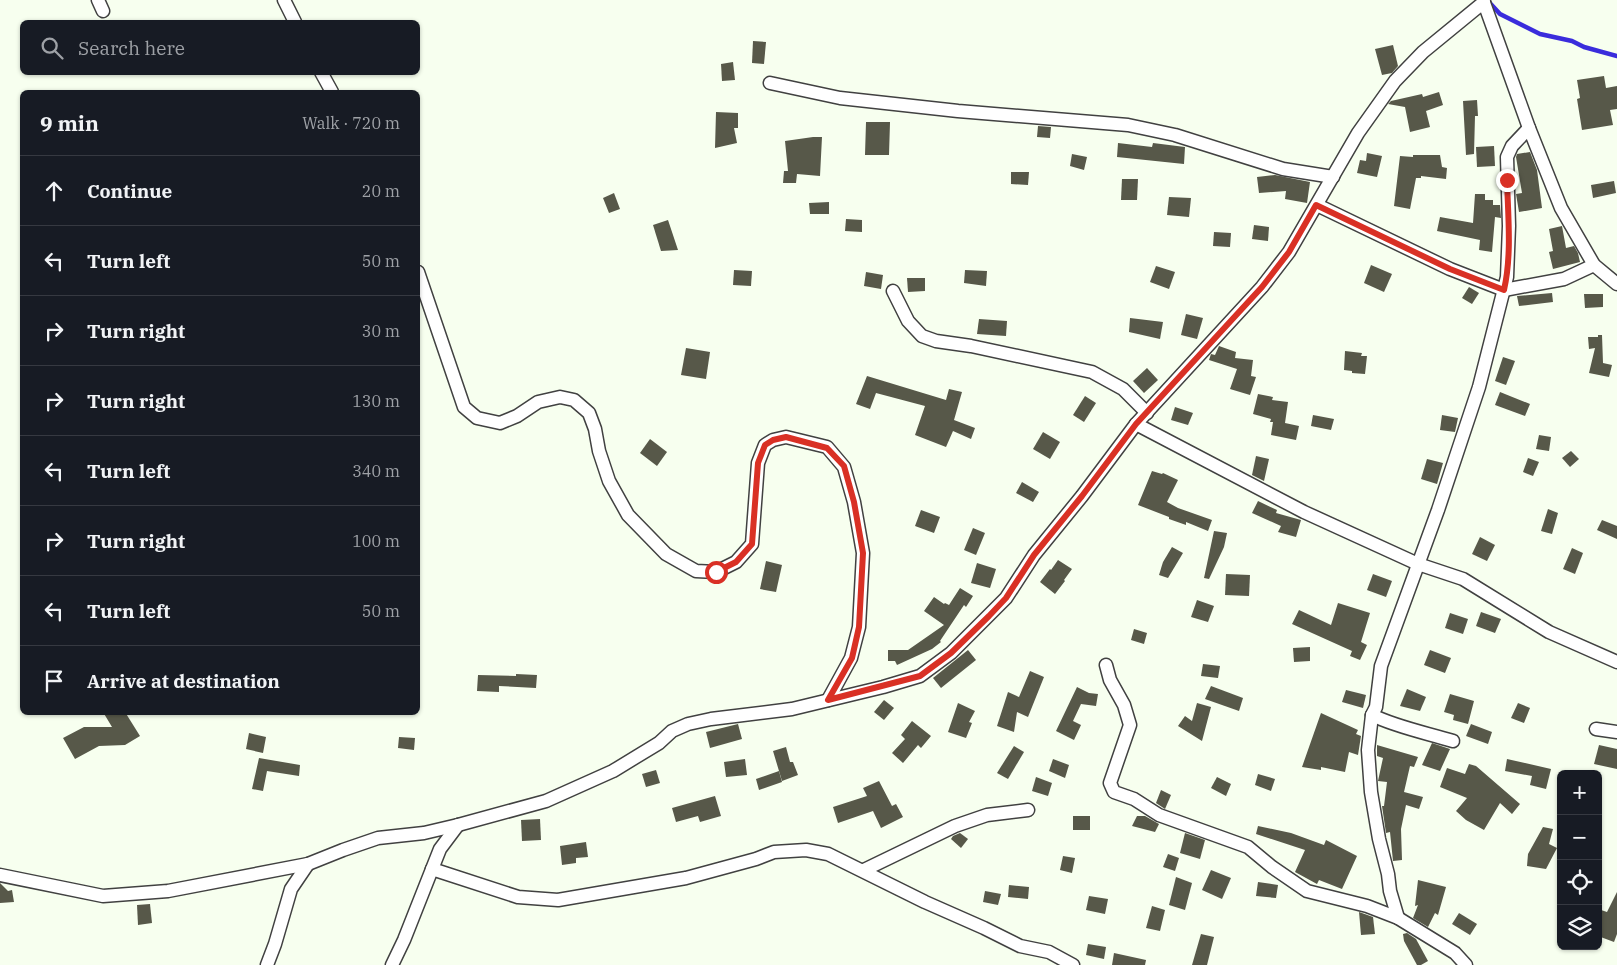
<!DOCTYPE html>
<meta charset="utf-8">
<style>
:root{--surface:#171b24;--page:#242831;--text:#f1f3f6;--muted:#9ea1a6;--line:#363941}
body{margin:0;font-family:"IBM Plex Serif",serif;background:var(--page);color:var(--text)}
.controls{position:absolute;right:15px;bottom:15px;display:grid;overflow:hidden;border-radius:8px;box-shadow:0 1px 4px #0004}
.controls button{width:45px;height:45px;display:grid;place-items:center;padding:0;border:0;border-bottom:1px solid var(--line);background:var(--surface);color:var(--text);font:25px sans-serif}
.stop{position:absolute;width:15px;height:15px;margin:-11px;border:4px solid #d93025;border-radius:50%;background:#fff}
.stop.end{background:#d93025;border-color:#fff;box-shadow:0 1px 5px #0008}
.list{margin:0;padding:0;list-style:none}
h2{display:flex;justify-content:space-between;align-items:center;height:65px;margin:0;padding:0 20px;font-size:21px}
h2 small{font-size:16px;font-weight:400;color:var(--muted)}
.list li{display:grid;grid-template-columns:32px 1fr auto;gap:15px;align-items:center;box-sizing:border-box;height:70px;padding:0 20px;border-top:1px solid var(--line)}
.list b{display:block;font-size:19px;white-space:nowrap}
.list em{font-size:16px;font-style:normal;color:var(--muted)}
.icon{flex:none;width:28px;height:28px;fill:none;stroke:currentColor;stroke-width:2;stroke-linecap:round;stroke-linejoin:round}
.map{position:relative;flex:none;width:1617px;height:965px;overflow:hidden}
.search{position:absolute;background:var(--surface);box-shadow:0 1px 4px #0004;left:20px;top:20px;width:400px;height:55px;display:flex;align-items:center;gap:12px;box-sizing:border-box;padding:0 18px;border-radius:8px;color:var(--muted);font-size:19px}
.panel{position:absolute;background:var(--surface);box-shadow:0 1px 4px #0004;left:20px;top:90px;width:400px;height:625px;border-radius:8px}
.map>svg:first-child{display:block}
</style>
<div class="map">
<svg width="1617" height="965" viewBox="0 0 1617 965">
<rect width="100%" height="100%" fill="#f7ffef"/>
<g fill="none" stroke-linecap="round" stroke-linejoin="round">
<polyline stroke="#3a2cdc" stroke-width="4.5" points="1488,1 1500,14 1540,34 1572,41 1584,47 1617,56"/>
</g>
<g fill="#575849">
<polygon points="753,41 766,42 764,64 752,63"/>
<polygon points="1393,45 1398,66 1392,73 1382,75 1375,49"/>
<polygon points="733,62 735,80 722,81 721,64"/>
<polygon points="1604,76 1606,88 1617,86 1617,109 1610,110 1613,125 1582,130 1577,99 1580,98 1577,80"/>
<polygon points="1439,92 1443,105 1426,111 1430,127 1410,132 1405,107 1388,104 1391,101 1422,94 1423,97"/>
<polygon points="1477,100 1478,116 1475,116 1474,154 1466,155 1463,101"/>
<polygon points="716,112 738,113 738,128 734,128 737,143 715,148"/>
<polygon points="866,122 890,122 889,155 865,155"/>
<polygon points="1038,126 1051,127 1050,138 1037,137"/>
<polygon points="813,137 822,137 820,176 797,174 796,183 783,183 784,171 788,171 785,141"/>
<polygon points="1118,143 1152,147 1153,143 1185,147 1184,164 1117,157"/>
<polygon points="1494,146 1495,166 1477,167 1476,147"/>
<polygon points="1530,152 1537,170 1542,208 1519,212 1516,194 1522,193 1516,157 1517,154"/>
<polygon points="1367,153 1382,156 1377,177 1357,173 1360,160 1366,161"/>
<polygon points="1072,154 1087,157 1084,170 1070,166"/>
<polygon points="1413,155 1440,155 1442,167 1447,168 1446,179 1421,176 1421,178 1416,178 1410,209 1394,206 1400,156 1413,157"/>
<polygon points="1011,172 1029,172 1028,185 1011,184"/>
<polygon points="1275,175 1310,182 1307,203 1285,199 1286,191 1259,193 1257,177"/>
<polygon points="1122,179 1138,179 1137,200 1121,200"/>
<polygon points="1614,181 1616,193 1593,198 1591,185"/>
<polygon points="614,193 620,209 609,213 603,198"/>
<polygon points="1475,194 1485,194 1485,200 1493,200 1493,205 1500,205 1501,218 1495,217 1492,252 1479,250 1480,240 1437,231 1440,217 1473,223"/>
<polygon points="1169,197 1191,198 1189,217 1167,215"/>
<polygon points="829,202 829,214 810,214 809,203"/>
<polygon points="846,219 862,220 862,232 845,231"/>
<polygon points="668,220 678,250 661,251 653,225"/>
<polygon points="1254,225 1269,227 1268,241 1252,239"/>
<polygon points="1562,226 1566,248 1574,246 1578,253 1580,262 1553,269 1549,252 1553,251 1549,229"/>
<polygon points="1214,232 1231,233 1230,247 1213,246"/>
<polygon points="1371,265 1392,274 1384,292 1364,283"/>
<polygon points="1156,266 1175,272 1169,289 1150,282"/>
<polygon points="734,270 752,271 751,286 733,285"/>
<polygon points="965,270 987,271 986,286 964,283"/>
<polygon points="866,272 883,275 881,289 864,286"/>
<polygon points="907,278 925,278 925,291 908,292"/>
<polygon points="1469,287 1479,293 1472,304 1462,298"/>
<polygon points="1552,293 1553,302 1519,306 1517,296"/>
<polygon points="1584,294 1603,294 1603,307 1585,308"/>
<polygon points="1186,314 1203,318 1197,339 1181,335"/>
<polygon points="1130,318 1163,322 1160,339 1129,332"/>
<polygon points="979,319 1007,321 1006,336 977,334"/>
<polygon points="1598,335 1602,335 1603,363 1612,365 1609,377 1589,373 1595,348 1589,349 1588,337 1598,337"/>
<polygon points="1219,346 1236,352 1235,358 1253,360 1251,376 1256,377 1250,395 1230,389 1237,369 1209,360 1211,354 1215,355"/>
<polygon points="686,348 710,352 706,379 681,375"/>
<polygon points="1345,351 1362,353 1361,356 1367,356 1365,374 1352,373 1352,371 1344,370"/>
<polygon points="1503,357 1515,361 1506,385 1495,381"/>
<polygon points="1147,368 1158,380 1144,393 1133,381"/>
<polygon points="867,376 946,400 949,389 962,392 954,420 975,428 971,439 953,431 946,447 915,435 925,406 876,393 870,409 856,404"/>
<polygon points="1500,392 1530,404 1525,416 1495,405"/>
<polygon points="1258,394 1273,397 1272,400 1288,402 1285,423 1299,426 1296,440 1271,435 1273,422 1270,422 1271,419 1253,414"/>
<polygon points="1085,396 1096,403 1084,422 1073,415"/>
<polygon points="1175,407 1193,413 1188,425 1171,420"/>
<polygon points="1313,415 1334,419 1331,430 1311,426"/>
<polygon points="1442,415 1458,418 1455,432 1440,430"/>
<polygon points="1043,432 1060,442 1050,459 1033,449"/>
<polygon points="1539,435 1551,437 1549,451 1536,449"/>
<polygon points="650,439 667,452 657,466 640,453"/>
<polygon points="1571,451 1579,459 1570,467 1562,458"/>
<polygon points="1256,456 1269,459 1264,481 1252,475"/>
<polygon points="1528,458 1539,462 1533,476 1523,472"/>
<polygon points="1427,459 1443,463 1437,484 1421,479"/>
<polygon points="1152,471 1162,474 1163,473 1178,480 1167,502 1178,508 1212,520 1208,531 1186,522 1186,525 1169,519 1169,517 1138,505"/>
<polygon points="1022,482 1039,492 1033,502 1016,493"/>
<polygon points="1258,501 1277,510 1276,513 1301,520 1296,537 1278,532 1281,526 1252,513"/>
<polygon points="1548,509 1558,513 1552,534 1541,531"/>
<polygon points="921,510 940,517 934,533 915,526"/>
<polygon points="1602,520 1617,526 1617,539 1597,530"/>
<polygon points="973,528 985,533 976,555 964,550"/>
<polygon points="1214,531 1227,533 1224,547 1209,579 1204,578"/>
<polygon points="1480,537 1495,545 1487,561 1472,554"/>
<polygon points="1172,547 1183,553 1168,578 1159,575 1163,562"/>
<polygon points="1572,548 1583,553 1575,574 1563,569"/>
<polygon points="1058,560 1072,569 1064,580 1065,581 1055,594 1040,582 1050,569 1051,570"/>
<polygon points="766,561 782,565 776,592 760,589"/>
<polygon points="977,563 996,569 990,588 971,583"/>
<polygon points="1226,574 1250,575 1249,596 1225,595"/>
<polygon points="1373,574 1392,581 1386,597 1367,590"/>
<polygon points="960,588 973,596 966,607 964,605 940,641 941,642 932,649 897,665 895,661 888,661 888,650 908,650 944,625 924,611 934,597 944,604 945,603 949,605"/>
<polygon points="1197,600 1214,606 1208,622 1191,617"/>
<polygon points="1338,603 1370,613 1361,642 1367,645 1360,660 1350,656 1352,651 1292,624 1299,610 1331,625"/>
<polygon points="1481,612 1501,619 1495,633 1476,626"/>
<polygon points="1450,613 1468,619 1463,634 1445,628"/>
<polygon points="1134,629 1147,633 1144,644 1131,640"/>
<polygon points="1310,647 1310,661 1294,662 1293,648"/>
<polygon points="968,650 976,660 941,688 933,678"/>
<polygon points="1430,650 1451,658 1445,673 1424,665"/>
<polygon points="1203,664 1220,666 1218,678 1201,676"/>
<polygon points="1030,671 1044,677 1028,717 1017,712 1014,732 997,726 1008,692 1019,697"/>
<polygon points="516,674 537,675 536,688 499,686 499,692 477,691 478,675 516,676"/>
<polygon points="1211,686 1243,698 1239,711 1205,699"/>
<polygon points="1077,687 1089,693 1098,694 1096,706 1081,704 1073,721 1081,725 1074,740 1056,731"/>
<polygon points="1407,689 1426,697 1420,711 1400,706"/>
<polygon points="1346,690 1366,695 1363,708 1342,702"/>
<polygon points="1450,694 1474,701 1468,724 1453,720 1454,715 1444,712"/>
<polygon points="884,700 894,708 884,720 874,712"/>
<polygon points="958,703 975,711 969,722 972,723 966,738 948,732"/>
<polygon points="1197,703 1211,707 1202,741 1178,726 1185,716 1192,721"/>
<polygon points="1518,703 1530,708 1524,723 1511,718"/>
<polygon points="103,712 125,712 140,736 125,745 99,746 75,759 63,738 84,727 112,727"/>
<polygon points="1321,713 1358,730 1356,734 1361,736 1358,755 1349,752 1345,772 1321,767 1321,770 1302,767"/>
<polygon points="912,721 931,736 921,748 918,745 903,763 892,753 905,739 901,735"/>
<polygon points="738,724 742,739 710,748 706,732"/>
<polygon points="1471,724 1492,732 1488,744 1466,736"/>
<polygon points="249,733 266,737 263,753 246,749"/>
<polygon points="399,737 415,738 414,750 398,748"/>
<polygon points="1432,743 1450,749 1440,771 1422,765"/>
<polygon points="1377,745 1418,757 1414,767 1410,766 1404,792 1423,797 1419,809 1406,805 1401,829 1402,860 1393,861 1390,832 1386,833 1382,806 1384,806 1387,782 1378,781 1383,758 1377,756"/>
<polygon points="1599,745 1617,749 1617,769 1594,764"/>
<polygon points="1014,746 1024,752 1008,779 997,773"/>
<polygon points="786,747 790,762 793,762 798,775 782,781 773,751"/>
<polygon points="259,758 300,765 299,776 267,771 263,791 252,789"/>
<polygon points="745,759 747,775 726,777 724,762"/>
<polygon points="1053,759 1069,765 1065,778 1049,771"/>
<polygon points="1507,759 1551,769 1546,789 1530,785 1532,776 1505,771"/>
<polygon points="1469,764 1476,766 1520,804 1512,814 1500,803 1484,830 1466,820 1456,811 1467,798 1440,787 1447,768 1465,774"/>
<polygon points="656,770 660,783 646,787 642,774"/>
<polygon points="779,771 782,782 759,790 756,779"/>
<polygon points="1258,774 1275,779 1271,791 1255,785"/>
<polygon points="1036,777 1052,783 1048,796 1032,791"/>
<polygon points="1217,777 1231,784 1226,796 1211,788"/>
<polygon points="879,781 892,806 896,804 903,817 881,828 873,811 838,823 833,807 867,796 863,788"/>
<polygon points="1161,790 1171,795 1165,809 1156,803"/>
<polygon points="715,796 721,816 700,822 698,816 676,822 672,808"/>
<rect x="1073" y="816" width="17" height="14"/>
<polygon points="1137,816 1145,816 1159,824 1155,832 1132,826"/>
<polygon points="540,819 541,840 522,841 521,820"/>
<polygon points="1258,826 1291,833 1324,845 1326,840 1357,856 1342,889 1319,880 1317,884 1295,872 1305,850 1256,834"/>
<polygon points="1543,827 1553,829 1549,844 1557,848 1546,869 1527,866 1528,854"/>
<polygon points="960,833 968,839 961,848 951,839 953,836"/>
<polygon points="1185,833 1205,840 1200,859 1180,853"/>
<polygon points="586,842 588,857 576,858 576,863 562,865 560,846"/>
<polygon points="1168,854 1179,858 1175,871 1163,867"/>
<polygon points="1063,856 1075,858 1072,873 1060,870"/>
<polygon points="1211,870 1231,878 1222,899 1202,890"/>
<polygon points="1176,877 1192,883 1185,910 1169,905"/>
<polygon points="1418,880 1446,887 1438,915 1435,913 1428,927 1413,918 1418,905 1415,906"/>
<polygon points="1258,882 1278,885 1276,898 1256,896"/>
<polygon points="0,883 8,891 12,890 14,902 0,903"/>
<polygon points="1009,885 1029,887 1028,899 1008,897"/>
<polygon points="985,891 1001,894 998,905 983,902"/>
<polygon points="1617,892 1617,934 1614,942 1598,936 1598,909 1607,912"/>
<polygon points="1089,896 1108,899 1105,914 1086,910"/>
<polygon points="150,904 152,923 138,925 137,905"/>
<polygon points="1152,906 1165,910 1160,931 1146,928"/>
<polygon points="1359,912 1373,917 1375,934 1361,935"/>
<polygon points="1459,913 1477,924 1470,935 1452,924"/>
<polygon points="1407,933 1416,939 1428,961 1421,965 1417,965 1404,941 1403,934"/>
<polygon points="1201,934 1214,937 1207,965 1192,965"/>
<polygon points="1088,944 1106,947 1104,959 1086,955"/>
<polygon points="1114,953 1146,960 1145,965 1112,965"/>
</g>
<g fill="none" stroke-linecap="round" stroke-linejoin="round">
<defs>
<g id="minor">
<polyline points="98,0 103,11"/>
<polyline points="284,0 295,22"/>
<polyline points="1483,0 1529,128 1561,208 1594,265 1617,284"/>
<polyline points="321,72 332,92"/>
<polyline points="770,83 840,98 958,111 1128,125 1175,135 1283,169 1333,177"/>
<polyline points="1317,205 1450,269 1504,290 1564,279 1594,265"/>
<polyline points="418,272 464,407 477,418 500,423 517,416 538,402 560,397 574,400 589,413 595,429 599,451 609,481 628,515 666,554 696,571 716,572 736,562 752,544 758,463 765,445 773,440 786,437 827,447 844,467 854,502 863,553 859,627 851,658 828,700"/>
<polyline points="893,291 908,321 922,336 936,341 971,346 1092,372 1123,389 1147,413"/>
<polyline points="1136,424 1304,512 1418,564 1463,579 1549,632 1617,662"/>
<polyline points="1106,665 1110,680 1124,705 1130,725 1110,783 1114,792 1134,799 1159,815 1248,847 1272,867 1307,891 1367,906 1398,918 1455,953 1466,965"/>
<path d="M1372,715C1396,727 1427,733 1453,741"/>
<polyline points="1596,729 1617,732"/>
<polyline points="432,869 518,897 558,900 686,878 756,859 774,852 806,850 828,854 925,902 984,928 1020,946 1049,952 1073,965"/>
<polyline points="864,870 955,826 987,815 1028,810"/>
<polyline points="0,875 103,896 168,891 308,864 343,850 378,838 424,833 458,825 546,801 613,771 659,743 672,731 688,724 711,719 792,709 883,687 920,676 951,653 1006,598 1034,555 1082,496 1136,424 1262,287 1289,252 1358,133 1395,81 1423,52 1484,2"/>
<polyline points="1398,918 1390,891 1388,874 1379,839 1371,792 1368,750 1372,715 1376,707 1381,666 1438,510 1479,387 1507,277 1509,226 1507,157 1512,146 1529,128"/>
<polyline points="267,965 275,944 291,889 308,864"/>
<polyline points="392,965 404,940 440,849 458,825"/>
</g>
</defs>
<use href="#minor" stroke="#414141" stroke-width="15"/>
<use href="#minor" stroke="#fff" stroke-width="12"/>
</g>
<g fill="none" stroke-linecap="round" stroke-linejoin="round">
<path stroke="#d93025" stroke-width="6" d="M716,572L736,562L752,544L758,463L765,445L773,440L786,437L827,448L844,466L854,502L863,553L859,627L852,658L828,700L920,676L951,653L989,616L1006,598L1034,555L1082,496L1136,424L1262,287L1289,252L1316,205L1450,269L1504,290C1512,255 1508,216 1507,180"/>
</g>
</svg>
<div class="controls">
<button>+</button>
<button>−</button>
<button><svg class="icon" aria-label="locate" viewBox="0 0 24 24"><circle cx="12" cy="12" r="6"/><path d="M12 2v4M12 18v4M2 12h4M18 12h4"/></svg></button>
<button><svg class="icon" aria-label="layers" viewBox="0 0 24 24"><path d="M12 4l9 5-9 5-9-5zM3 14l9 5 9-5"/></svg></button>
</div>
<div class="stop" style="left:716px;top:572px"></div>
<div class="stop end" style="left:1507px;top:180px"></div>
<div class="search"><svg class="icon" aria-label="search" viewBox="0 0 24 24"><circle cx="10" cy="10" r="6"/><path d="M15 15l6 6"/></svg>Search here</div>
<section class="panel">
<h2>9 min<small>Walk · 720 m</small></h2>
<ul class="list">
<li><svg class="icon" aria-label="ahead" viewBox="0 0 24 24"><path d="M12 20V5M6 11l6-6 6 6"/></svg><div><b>Continue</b></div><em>20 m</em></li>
<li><svg class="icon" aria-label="left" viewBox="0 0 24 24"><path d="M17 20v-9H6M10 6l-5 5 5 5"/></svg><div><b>Turn left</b></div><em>50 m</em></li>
<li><svg class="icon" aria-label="right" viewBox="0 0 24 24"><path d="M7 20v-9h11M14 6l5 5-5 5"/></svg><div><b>Turn right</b></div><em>30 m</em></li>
<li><svg class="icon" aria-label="right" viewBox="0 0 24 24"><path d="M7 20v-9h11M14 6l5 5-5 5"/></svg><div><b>Turn right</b></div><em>130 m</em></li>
<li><svg class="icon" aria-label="left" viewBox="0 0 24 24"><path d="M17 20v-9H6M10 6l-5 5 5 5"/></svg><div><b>Turn left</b></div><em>340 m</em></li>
<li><svg class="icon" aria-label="right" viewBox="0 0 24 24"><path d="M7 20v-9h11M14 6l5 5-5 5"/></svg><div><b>Turn right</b></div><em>100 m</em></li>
<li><svg class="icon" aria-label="left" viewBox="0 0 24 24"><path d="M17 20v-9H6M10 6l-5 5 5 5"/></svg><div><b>Turn left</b></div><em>50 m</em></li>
<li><svg class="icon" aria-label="arrive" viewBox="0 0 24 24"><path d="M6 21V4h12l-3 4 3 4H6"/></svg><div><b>Arrive at destination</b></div></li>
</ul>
</section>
</div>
